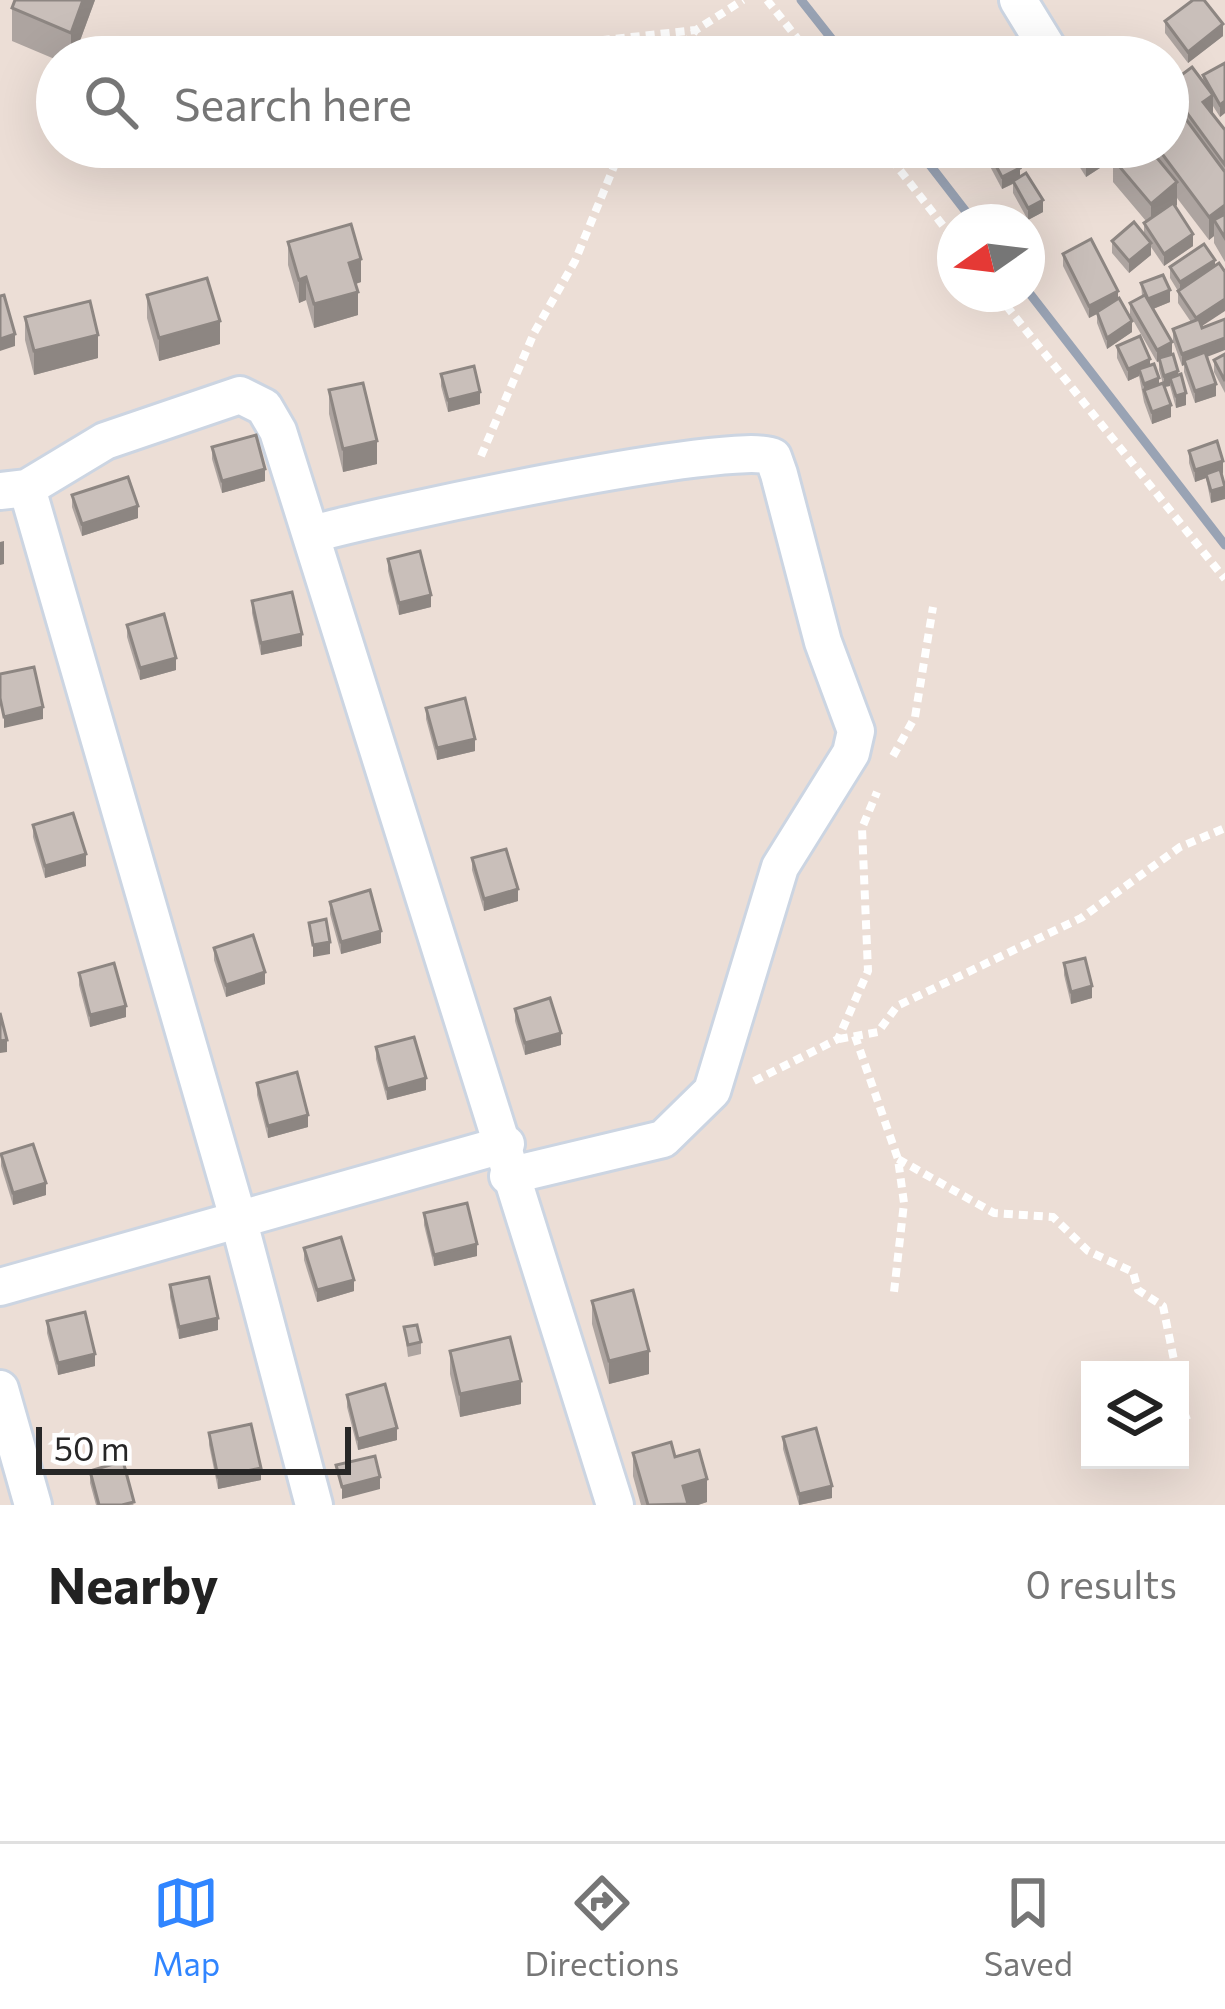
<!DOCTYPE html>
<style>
:root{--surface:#fff;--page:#f2f2f2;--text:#222;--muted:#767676;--line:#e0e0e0;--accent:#3085ff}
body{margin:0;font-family:Commissioner,sans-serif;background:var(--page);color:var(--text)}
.controls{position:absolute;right:36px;bottom:36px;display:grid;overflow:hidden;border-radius:0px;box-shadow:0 12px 48px #0002}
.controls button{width:108px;height:108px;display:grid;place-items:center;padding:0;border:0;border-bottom:3px solid var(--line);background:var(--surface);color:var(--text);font:60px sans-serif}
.compass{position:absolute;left:937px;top:204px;width:108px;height:108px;border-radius:50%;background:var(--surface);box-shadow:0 12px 48px #0002;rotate:256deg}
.scale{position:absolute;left:36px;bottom:30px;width:315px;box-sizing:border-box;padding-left:12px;border:6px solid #272727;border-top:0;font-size:33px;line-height:42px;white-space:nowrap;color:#272727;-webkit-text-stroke:9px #fff;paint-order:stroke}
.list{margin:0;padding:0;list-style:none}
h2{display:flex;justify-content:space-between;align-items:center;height:156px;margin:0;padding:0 48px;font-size:51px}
h2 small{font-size:39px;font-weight:400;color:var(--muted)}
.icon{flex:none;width:66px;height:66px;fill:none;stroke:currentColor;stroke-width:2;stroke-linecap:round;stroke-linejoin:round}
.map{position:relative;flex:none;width:1225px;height:1505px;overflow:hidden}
.search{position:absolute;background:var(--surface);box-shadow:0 12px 48px #0002;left:36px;right:36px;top:36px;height:132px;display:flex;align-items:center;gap:30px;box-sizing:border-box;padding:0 42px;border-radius:66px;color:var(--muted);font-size:45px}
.sheet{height:336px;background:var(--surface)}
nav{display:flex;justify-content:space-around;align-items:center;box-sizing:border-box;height:168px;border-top:3px solid var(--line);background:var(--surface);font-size:33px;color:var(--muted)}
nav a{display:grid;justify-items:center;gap:6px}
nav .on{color:var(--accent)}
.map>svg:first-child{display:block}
</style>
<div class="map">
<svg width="1225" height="1505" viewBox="0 0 1225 1505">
<rect width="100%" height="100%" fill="#ecded6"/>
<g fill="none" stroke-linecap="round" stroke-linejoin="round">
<defs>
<g id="street">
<polyline points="1018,0 1053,57"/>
<polyline points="27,488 238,1218 314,1505"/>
<polyline points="0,491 27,488 105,441 240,395 264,407 278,431 615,1505"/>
<path d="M313,534C372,517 739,438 773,457L779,474L823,642L856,731L851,753L780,867L712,1091L663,1139L508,1176"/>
<polyline points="0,1287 506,1144"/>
<polyline points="0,1389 33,1505"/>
</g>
</defs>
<use href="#street" stroke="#ccd5e2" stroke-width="42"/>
<g stroke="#fff" stroke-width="8" stroke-dasharray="9 6" stroke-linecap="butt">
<polyline points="767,0 812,57"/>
<polyline points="453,57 516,42 567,44 696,30 743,0"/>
<polyline points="675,57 695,31"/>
<polyline points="882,147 955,241"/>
<polyline points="997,294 1225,579"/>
<polyline points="481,456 534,333 575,261 622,147"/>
<polyline points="893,756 915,717 933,607"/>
<polyline points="855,1036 898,1159 904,1203 894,1292"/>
<polyline points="839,1039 878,1032 897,1006 1081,918 1180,847 1225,828"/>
<polyline points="754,1081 838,1039 868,971 862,828 877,792"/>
<polyline points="898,1159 994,1213 1053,1217 1088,1251 1133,1272 1138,1290 1163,1306 1176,1370"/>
<polyline points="1180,1401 1187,1420"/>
</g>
<use href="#street" stroke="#fff" stroke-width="36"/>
<g stroke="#99a3b4" stroke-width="9">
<polyline points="801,0 846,57"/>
<polyline points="916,147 974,222"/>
<polyline points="1027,290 1225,545"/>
</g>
</g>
<g fill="#ada4a0">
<polygon points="95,0 74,57 57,57 57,60 12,41 12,8"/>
<polygon points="1165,21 1223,36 1188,63 1165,33"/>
<polygon points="1225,63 1225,113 1220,117 1213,106 1213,115 1225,130 1225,262 1214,243 1214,236 1209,240 1177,198 1177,205 1175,207 1193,246 1164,266 1151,247 1151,255 1129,273 1112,253 1112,241 1144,233 1144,223 1146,221 1113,182 1113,159 1127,147 1168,147 1168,85 1203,82 1203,75"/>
<polygon points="985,147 1020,177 1043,212 1028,220 1013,193 1013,184 1002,189 985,157"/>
<polygon points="1072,147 1098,147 1103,166 1086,177 1072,155"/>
<polygon points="288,242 361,282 356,284 358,315 314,328 306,300 299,303 288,265"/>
<polygon points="1204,244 1202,326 1216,396 1195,403 1184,372 1184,365 1182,366 1173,341 1173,329 1191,322 1178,303 1178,291 1170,278 1170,267"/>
<polygon points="1063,254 1118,298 1132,332 1107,349 1097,323 1097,314 1089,318 1063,266"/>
<polygon points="1141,283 1170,302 1153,309 1172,354 1169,356 1178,375 1186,405 1176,408 1170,386 1164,387 1159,370 1159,361 1157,362 1130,315 1130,303 1142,296"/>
<polygon points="147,295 220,344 159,361 147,318"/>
<polygon points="25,317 98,358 34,375 25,340"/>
<polygon points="1117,346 1150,365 1171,417 1152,424 1144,402 1139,376 1128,381 1117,358"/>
<polygon points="1225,354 1225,393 1214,372 1214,360"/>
<polygon points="441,374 480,404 448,412 441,386"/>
<polygon points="329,390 377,464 343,472 329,414"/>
<polygon points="212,447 265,481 222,493 212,459"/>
<polygon points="1189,451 1223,473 1211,503 1206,478 1195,482 1189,463"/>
<polygon points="72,495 138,518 82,536 72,507"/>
<polygon points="388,559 431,607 399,615 388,571"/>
<polygon points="252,601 302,646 261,655 252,613"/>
<polygon points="127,625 176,670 140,680 127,637"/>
<polygon points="426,708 475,751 437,760 426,719"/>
<polygon points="33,825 86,866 45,878 33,837"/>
<polygon points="472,858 518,901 484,911 472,870"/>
<polygon points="330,902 381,943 341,954 330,914"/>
<polygon points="214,948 265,984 226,997 214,960"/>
<polygon points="1064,963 1092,998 1071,1004 1064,975"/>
<polygon points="79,973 126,1017 90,1027 79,985"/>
<polygon points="515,1009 561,1045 525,1055 515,1021"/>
<polygon points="376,1047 426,1090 387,1100 376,1059"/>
<polygon points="257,1083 308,1127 268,1138 257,1095"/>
<polygon points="1,1154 46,1195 13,1205 1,1166"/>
<polygon points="424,1213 477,1256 434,1266 424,1225"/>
<polygon points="304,1248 354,1291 317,1302 304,1260"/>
<polygon points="170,1285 218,1330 179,1339 170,1297"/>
<polygon points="592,1301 649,1374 609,1384 592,1324"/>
<polygon points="47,1321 95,1366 58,1375 47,1333"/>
<polygon points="404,1327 421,1342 421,1354 408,1357"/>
<polygon points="450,1351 521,1404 460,1417 450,1374"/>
<polygon points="347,1395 397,1440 358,1450 347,1407"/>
<polygon points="209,1433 261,1480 218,1489 209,1445"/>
<polygon points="783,1437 832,1498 799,1505 783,1449"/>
<polygon points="633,1453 675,1457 707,1502 698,1505 641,1505 633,1476"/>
<polygon points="90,1471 134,1505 96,1505 90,1483"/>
</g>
<g fill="#8d8682">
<polygon points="83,0 95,0 74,57 71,57 71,33"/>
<polygon points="1223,24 1223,36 1188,63 1188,52"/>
<polygon points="1213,95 1213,118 1203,102"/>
<polygon points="1225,101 1225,113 1220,117 1220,105"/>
<polygon points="1058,153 1058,165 1044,168 1044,156"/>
<polygon points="1103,154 1103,166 1086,177 1086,165"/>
<polygon points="1020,168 1020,180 1002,189 1002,177"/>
<polygon points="1177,182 1177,205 1151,227 1151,204"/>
<polygon points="1043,200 1043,212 1028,220 1028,208"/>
<polygon points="1225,205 1225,228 1214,220 1214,236 1209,240 1209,217"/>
<polygon points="1193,234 1193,246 1164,266 1164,254"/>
<polygon points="1151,243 1151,255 1129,273 1129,261"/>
<polygon points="361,259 361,282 349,286 349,263"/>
<polygon points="1215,260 1215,271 1180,294 1180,282"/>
<polygon points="306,277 306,300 299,303 299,280"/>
<polygon points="1170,290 1170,302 1148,311 1148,299"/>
<polygon points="1118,291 1118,303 1089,318 1089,306"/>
<polygon points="358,292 358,315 314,328 314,304"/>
<polygon points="1225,299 1225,311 1196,330 1196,318"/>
<polygon points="220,321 220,344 159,361 159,338"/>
<polygon points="1132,321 1132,332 1107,349 1107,338"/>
<polygon points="15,334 15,346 0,351 0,339"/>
<polygon points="98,335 98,358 34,375 34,351"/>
<polygon points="1225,338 1225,350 1186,365 1184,360 1184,365 1182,366 1182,354"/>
<polygon points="1172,342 1172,354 1157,362 1157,350"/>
<polygon points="1150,359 1150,370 1139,369 1139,376 1128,381 1128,369"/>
<polygon points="1178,371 1178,383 1170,378 1170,386 1164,387 1164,376"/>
<polygon points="1159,378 1159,390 1144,390 1144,384"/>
<polygon points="1216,384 1216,396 1195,403 1195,391"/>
<polygon points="480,392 480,404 448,412 448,400"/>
<polygon points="1186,393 1186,405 1176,408 1176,396"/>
<polygon points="1171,405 1171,417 1152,424 1152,412"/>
<polygon points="377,441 377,464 343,472 343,449"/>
<polygon points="1223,461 1223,473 1207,478 1206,474 1206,478 1195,482 1195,470"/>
<polygon points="265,469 265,481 222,493 222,481"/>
<polygon points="1225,487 1225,499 1211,503 1211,491"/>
<polygon points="138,506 138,518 82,536 82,524"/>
<polygon points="4,541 4,564 0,565 0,542"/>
<polygon points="431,595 431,607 399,615 399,603"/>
<polygon points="302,634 302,646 261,655 261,643"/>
<polygon points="176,658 176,670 140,680 140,668"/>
<polygon points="43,707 43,719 4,728 4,717"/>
<polygon points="475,739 475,751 437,760 437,748"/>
<polygon points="86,854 86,866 45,878 45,866"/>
<polygon points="518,889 518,901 484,911 484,899"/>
<polygon points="381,931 381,943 341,954 341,942"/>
<polygon points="330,942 330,954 313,957 313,945"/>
<polygon points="265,972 265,984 226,997 226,985"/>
<polygon points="1092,986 1092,998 1071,1004 1071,992"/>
<polygon points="126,1006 126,1017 90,1027 90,1015"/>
<polygon points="561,1033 561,1045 525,1055 525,1043"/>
<polygon points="7,1040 7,1052 0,1053 0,1041"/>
<polygon points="426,1078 426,1090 387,1100 387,1089"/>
<polygon points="308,1115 308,1127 268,1138 268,1126"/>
<polygon points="46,1183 46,1195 13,1205 13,1193"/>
<polygon points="477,1244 477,1256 434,1266 434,1255"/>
<polygon points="354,1280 354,1291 317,1302 317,1290"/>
<polygon points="218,1318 218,1330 179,1339 179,1327"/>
<polygon points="649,1351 649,1374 609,1384 609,1361"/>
<polygon points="95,1354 95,1366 58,1375 58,1363"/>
<polygon points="521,1381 521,1404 460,1417 460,1394"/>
<polygon points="397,1428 397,1440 358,1450 358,1439"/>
<polygon points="261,1468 261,1480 218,1489 218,1477"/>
<polygon points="380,1477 380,1489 342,1499 342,1487"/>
<polygon points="707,1479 707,1502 698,1505 683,1505 683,1486"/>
<polygon points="832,1486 832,1498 799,1505 799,1494"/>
</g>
<g fill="#c9bfba" stroke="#8d8682" stroke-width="3">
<polygon points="15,0 83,0 71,33 12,8"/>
<polygon points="1193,0 1204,0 1223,24 1188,52 1165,21"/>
<polygon points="1225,63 1225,101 1220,105 1203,75"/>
<polygon points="1192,67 1213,95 1203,102 1225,130 1225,165 1168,87 1168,85"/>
<polygon points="1171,99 1225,172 1225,205 1209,217 1157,147 1168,147 1168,101"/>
<polygon points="986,147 1009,147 1020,168 1002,177"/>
<polygon points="1041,147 1057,147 1058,153 1044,156"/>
<polygon points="1074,147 1098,147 1103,154 1086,165"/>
<polygon points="1127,147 1148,147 1177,182 1151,204 1113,159"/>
<polygon points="1026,173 1043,200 1028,208 1013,181"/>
<polygon points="1173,203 1193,234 1164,254 1144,223"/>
<polygon points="1225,214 1225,238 1214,220"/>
<polygon points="1134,222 1151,243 1129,261 1112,241"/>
<polygon points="351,224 361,259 349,263 358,292 314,304 306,277 299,280 288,242"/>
<polygon points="1091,239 1118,291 1089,306 1063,254"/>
<polygon points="1204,244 1215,260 1180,282 1170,267"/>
<polygon points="1219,263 1225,272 1225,299 1196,318 1178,291"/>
<polygon points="1163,275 1170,290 1148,299 1141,283"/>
<polygon points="207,278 220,321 159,338 147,295"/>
<polygon points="4,295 15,334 0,339 0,296"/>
<polygon points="1145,295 1172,342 1157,350 1130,303"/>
<polygon points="1119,298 1132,321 1107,338 1097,312"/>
<polygon points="90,301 98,335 34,351 25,317"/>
<polygon points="1199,319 1202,328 1225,319 1225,338 1182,354 1173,329"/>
<polygon points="1140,336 1150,359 1128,369 1117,346"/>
<polygon points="1205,352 1216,384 1195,391 1184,360"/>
<polygon points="1173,354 1178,371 1164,376 1159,358"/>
<polygon points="1225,354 1225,381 1214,360"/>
<polygon points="1154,364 1159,378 1144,384 1139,369"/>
<polygon points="474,366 480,392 448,400 441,374"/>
<polygon points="1181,374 1186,393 1176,396 1170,378"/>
<polygon points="363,383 377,441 343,449 329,390"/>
<polygon points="1163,383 1171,405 1152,412 1144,390"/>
<polygon points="256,435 265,469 222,481 212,447"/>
<polygon points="1217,441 1223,461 1195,470 1189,451"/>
<polygon points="1220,469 1225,487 1211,491 1206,474"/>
<polygon points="128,477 138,506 82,524 72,495"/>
<polygon points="420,551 431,595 399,603 388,559"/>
<polygon points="292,592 302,634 261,643 252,601"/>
<polygon points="164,614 176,658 140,668 127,625"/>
<polygon points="34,667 43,707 4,717 0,698 0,674"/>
<polygon points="465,698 475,739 437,748 426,708"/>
<polygon points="73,813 86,854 45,866 33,825"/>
<polygon points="506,849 518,889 484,899 472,858"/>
<polygon points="370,890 381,931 341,942 330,902"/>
<polygon points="326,919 330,942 313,945 309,923"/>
<polygon points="253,935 265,972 226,985 214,948"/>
<polygon points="1085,958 1092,986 1071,992 1064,963"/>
<polygon points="114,963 126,1006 90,1015 79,973"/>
<polygon points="550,998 561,1033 525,1043 515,1009"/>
<polygon points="0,1013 7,1040 0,1041"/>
<polygon points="414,1037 426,1078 387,1089 376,1047"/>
<polygon points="297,1072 308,1115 268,1126 257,1083"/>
<polygon points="33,1144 46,1183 13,1193 1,1154"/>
<polygon points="467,1203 477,1244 434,1255 424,1213"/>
<polygon points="341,1237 354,1280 317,1290 304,1248"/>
<polygon points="209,1277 218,1318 179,1327 170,1285"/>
<polygon points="633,1290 649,1351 609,1361 592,1301"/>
<polygon points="85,1312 95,1354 58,1363 47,1321"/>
<polygon points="417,1325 421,1342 408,1345 404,1327"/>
<polygon points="510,1337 521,1381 460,1394 450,1351"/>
<polygon points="385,1384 397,1428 358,1439 347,1395"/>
<polygon points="251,1424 261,1468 218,1477 209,1433"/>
<polygon points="816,1428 832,1486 799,1494 783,1437"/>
<polygon points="671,1442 675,1457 699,1450 707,1479 683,1486 688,1504 648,1505 633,1453"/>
<polygon points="375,1456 380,1477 342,1487 336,1465"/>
<polygon points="123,1461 134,1502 122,1505 99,1505 90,1471"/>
</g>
</svg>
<div class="controls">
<button><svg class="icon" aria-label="layers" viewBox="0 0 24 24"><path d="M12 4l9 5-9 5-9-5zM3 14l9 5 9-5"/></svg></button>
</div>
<svg class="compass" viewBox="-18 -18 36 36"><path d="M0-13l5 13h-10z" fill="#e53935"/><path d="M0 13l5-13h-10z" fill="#767676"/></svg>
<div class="scale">50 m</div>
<div class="search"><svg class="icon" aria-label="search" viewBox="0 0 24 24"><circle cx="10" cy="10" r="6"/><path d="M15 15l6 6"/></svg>Search here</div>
</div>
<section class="sheet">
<h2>Nearby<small>0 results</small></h2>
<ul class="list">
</ul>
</section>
<nav>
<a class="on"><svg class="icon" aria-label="map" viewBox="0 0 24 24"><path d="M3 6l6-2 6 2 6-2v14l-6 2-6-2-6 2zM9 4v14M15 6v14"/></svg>Map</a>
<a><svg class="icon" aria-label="directions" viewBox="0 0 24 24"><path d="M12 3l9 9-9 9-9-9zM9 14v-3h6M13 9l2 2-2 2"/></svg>Directions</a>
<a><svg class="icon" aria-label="saved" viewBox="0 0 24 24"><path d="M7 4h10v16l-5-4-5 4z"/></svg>Saved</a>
</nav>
